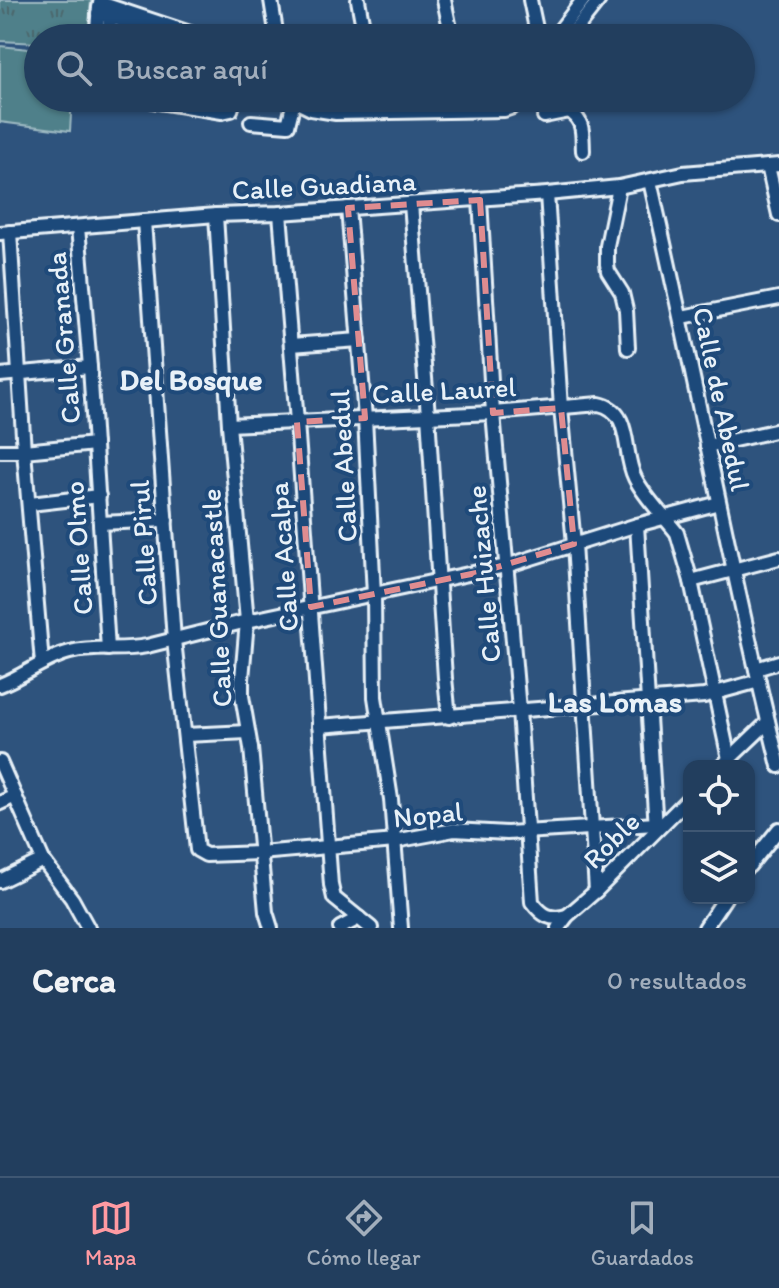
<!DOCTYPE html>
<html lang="es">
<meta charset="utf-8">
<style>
:root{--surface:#223e5e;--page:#2a4564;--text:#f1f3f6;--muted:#a2aebc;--line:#3f5773;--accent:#ff9aa2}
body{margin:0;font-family:Itim,sans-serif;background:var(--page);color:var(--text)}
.controls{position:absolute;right:24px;bottom:24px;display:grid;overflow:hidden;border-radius:16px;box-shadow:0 2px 6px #0004}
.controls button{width:72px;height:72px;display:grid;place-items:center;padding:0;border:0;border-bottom:2px solid var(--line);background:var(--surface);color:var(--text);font:40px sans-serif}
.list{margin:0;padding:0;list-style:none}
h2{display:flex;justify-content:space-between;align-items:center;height:104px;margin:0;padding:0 32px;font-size:34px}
h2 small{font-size:26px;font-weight:400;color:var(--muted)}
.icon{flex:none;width:44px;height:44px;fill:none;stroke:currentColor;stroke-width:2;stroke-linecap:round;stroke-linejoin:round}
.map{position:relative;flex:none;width:779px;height:928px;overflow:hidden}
.search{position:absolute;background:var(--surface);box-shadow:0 2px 6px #0004;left:24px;right:24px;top:24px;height:88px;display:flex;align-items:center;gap:20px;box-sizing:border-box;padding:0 28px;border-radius:44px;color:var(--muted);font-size:30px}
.sheet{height:248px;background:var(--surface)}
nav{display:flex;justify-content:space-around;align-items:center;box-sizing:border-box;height:112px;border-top:2px solid var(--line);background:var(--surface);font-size:22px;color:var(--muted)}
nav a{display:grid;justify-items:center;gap:4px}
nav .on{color:var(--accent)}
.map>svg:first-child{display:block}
</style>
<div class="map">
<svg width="779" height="928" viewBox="0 0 779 928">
<defs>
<pattern id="grass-tufts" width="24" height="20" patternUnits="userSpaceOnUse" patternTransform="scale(2)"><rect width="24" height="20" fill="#50808a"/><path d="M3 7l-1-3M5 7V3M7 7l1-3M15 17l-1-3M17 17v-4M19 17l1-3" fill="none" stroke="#4c676d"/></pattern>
</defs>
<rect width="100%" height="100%" fill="#2e537d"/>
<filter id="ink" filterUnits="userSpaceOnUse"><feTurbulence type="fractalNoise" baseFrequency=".0125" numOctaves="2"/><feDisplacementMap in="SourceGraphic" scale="16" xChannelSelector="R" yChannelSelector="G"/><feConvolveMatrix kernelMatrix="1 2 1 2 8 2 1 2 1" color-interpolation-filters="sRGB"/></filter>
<g filter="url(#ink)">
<polygon fill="url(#grass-tufts)" stroke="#9cb8c1" stroke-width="2" points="0,0 91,0 88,38 38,38 38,43 0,41"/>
<polygon fill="#50808a" stroke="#9cb8c1" stroke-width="2" points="0,46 38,50 38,98 72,98 70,131 0,122"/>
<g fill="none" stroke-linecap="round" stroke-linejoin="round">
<defs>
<g id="minor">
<polyline points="271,0 277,38"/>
<polyline points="358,0 365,38"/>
<polyline points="444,0 452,38"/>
<polyline points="530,0 538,38"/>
<polyline points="100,3 205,38"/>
<polyline points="98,13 175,38"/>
<polyline points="96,38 99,7"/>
<polyline points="109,38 110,9"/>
<polyline points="554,38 583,0"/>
<polyline points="569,38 599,0"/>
<polyline points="289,98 311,109 336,113 504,110 513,107 522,98"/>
<polyline points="311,98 331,103 350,103 463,101 505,98"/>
<polyline points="153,101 222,112 231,110 235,98"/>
<path d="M569,111C585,121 582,134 583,151"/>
<polyline points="544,116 569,111"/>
<polyline points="251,122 288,125 294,101"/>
<polyline points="768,166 779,215"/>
<path d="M650,181C695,376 731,573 779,766"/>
<polyline points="619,187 607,246 607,264 608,271 622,293 626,310 628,348"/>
<polyline points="547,194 561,408 574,544 596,891"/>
<path d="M480,200L493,413L519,710L532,902C542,915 550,921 567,916"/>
<polyline points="411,204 428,415 445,678 449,717"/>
<polyline points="348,208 365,418 374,595 375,697 391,799 401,928"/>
<polyline points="280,213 297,422 331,885 334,898 371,928"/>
<polyline points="216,215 229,425 247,621 242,679 242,696 251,748 266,912 271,928"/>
<polyline points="144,221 174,640 197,850 206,855 260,853 395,841 454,830 507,833 656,824"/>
<polyline points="78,227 90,367 108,649"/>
<polyline points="10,232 24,451 42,663"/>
<polyline points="0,233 216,215 280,213 547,194 619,187 683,173 779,165"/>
<polyline points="682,317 779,298"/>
<polyline points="291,345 359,340"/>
<polyline points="0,375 90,367"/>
<path d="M229,425L493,413L599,404C633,411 622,453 635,478C645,498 663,515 677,533L691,581L729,759"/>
<polyline points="707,446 779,430"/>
<polyline points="0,451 24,451 95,444"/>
<polyline points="30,504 99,496"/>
<polyline points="100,523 166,520"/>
<polyline points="637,525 656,829"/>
<polyline points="691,581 779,558"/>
<polyline points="756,669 779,662"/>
<path d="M0,685C24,676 45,658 70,652C95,646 122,651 147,646L247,621L506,566L637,525L719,503"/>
<polyline points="319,726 704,696 759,681"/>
<polyline points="185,735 248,732"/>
<polyline points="0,762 43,860 72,899 88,928"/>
<polyline points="722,766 768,722"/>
<polyline points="0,803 15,796"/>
<polyline points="749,866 779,829"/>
<polyline points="0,881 43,860"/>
<polyline points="340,928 359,918"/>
<polyline points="558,928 567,916 596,891 689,798"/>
<polyline points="705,928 725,898"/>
</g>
</defs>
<use href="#minor" stroke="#e8f1f8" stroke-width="18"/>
<use href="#minor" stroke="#1f4a7a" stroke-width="12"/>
</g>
</g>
<path fill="none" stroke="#df8c90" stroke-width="6" stroke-dasharray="16 10" stroke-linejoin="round" d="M480,200L493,413L561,408L574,544L481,572L311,607L297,422L365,418L348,208Z"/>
<g text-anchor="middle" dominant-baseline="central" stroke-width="8" stroke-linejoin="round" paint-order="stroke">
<g font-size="28" fill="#e8f1f8" stroke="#1f4a7a">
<text transform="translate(324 185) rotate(-3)">Calle Guadiana</text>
<text transform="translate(63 338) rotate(-95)">Calle Granada</text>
<text transform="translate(444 390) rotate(-3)">Calle Laurel</text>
<text transform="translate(722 399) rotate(78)">Calle de Abedul</text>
<text transform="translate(343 466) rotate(-93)">Calle Abedul</text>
<text transform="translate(143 543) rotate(-94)">Calle Pirul</text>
<text transform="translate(78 548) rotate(-94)">Calle Olmo</text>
<text transform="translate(283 557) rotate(-94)">Calle Acalpa</text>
<text transform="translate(483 574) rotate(-95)">Calle Huizache</text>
<text transform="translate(216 598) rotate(-93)">Calle Guanacastle</text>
<text transform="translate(428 814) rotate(-6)">Nopal</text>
<text transform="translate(611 840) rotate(-45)">Roble</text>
</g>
<g font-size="30" font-weight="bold" fill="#e8f1f8" stroke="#1f4a7a">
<text x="191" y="379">Del Bosque</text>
<text x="615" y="701">Las Lomas</text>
</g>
</g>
</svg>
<div class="controls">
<button><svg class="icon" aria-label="locate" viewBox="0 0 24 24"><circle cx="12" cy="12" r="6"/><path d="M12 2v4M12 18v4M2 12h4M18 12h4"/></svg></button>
<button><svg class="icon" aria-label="layers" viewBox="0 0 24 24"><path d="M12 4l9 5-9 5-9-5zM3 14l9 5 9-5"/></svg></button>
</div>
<div class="search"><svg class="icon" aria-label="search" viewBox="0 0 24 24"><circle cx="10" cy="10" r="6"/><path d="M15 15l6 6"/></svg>Buscar aquí</div>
</div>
<section class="sheet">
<h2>Cerca<small>0 resultados</small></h2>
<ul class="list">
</ul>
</section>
<nav>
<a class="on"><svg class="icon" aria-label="map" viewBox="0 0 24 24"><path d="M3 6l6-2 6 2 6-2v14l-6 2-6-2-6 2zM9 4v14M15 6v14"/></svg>Mapa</a>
<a><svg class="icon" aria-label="directions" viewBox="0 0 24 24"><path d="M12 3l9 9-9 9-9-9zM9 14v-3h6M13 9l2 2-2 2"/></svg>Cómo llegar</a>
<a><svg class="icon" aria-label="saved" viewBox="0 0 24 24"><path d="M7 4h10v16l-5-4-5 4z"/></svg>Guardados</a>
</nav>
